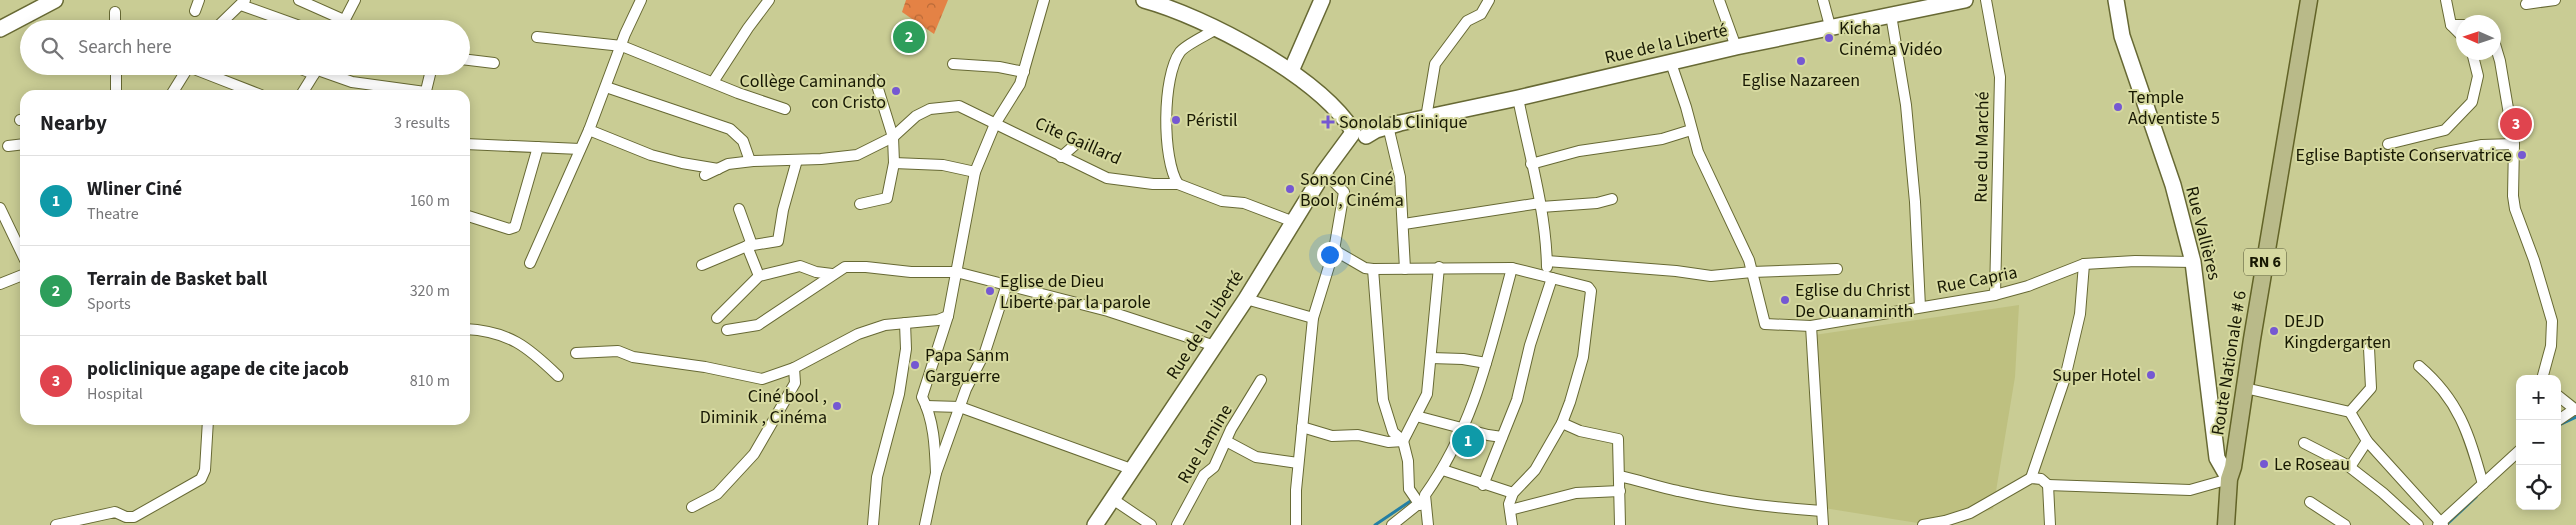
<!DOCTYPE html>
<meta charset="utf-8">
<style>
:root{--surface:#fff;--page:#f2f2f2;--text:#202124;--muted:#757577;--line:#e0e0e0;--accent:#7558d2}
body{margin:0;font-family:"Source Sans 3",sans-serif;background:var(--page);color:var(--text)}
.controls{position:absolute;right:15px;bottom:15px;display:grid;overflow:hidden;border-radius:10px;box-shadow:0 2px 12px #0003}
.controls button{width:45px;height:45px;display:grid;place-items:center;padding:0;border:0;border-bottom:1px solid var(--line);background:var(--surface);color:var(--text);font:25px sans-serif}
.compass{position:absolute;left:2456px;top:15px;width:45px;height:45px;border-radius:50%;background:var(--surface);box-shadow:0 2px 12px #0003;rotate:273deg}
.you{position:absolute;left:1329px;top:254px;width:18px;height:18px;margin:-12px;border:4px solid #fff;border-radius:50%;background:#1a73e8;box-shadow:0 0 0 8px #1a73e833}
.badge{display:grid;place-items:center;width:32px;height:32px;border-radius:50%;background:var(--accent);color:#fff;font-size:16px;font-weight:700}
.pin{position:absolute;translate:-50% -50%;border:2px solid #fff;box-shadow:0 1px 5px #0006}
.list{margin:0;padding:0;list-style:none}
h2{display:flex;justify-content:space-between;align-items:center;height:65px;margin:0;padding:0 20px;font-size:21px}
h2 small{font-size:16px;font-weight:400;color:var(--muted)}
.list li{display:grid;grid-template-columns:32px 1fr auto;gap:15px;align-items:center;box-sizing:border-box;height:90px;padding:0 20px;border-top:1px solid var(--line)}
.list b{display:block;font-size:19px;white-space:nowrap}
.list p{margin:0;font-size:16px;white-space:nowrap;color:var(--muted)}
.list em{font-size:16px;font-style:normal;color:var(--muted)}
.icon{flex:none;width:28px;height:28px;fill:none;stroke:currentColor;stroke-width:2;stroke-linecap:round;stroke-linejoin:round}
.map{position:relative;flex:none;width:2576px;height:525px;overflow:hidden}
.search{position:absolute;background:var(--surface);box-shadow:0 2px 12px #0003;left:20px;top:20px;width:450px;height:55px;display:flex;align-items:center;gap:12px;box-sizing:border-box;padding:0 18px;border-radius:28px;color:var(--muted);font-size:19px}
.panel{position:absolute;background:var(--surface);box-shadow:0 2px 12px #0003;left:20px;top:90px;width:450px;height:335px;border-radius:15px}
.map>svg:first-child{display:block}
</style>
<div class="map">
<svg width="2576" height="525" viewBox="0 0 2576 525">
<defs>
<pattern id="forest-crowns" width="20" height="18" patternUnits="userSpaceOnUse" patternTransform="scale(1.25)"><rect width="20" height="18" fill="#e48245"/><path d="M2 6a3 3 0 1 1 6 0M12 15a3 3 0 1 1 6 0" fill="none" stroke="#b86937"/></pattern>
</defs>
<rect width="100%" height="100%" fill="#c9cc94"/>
<polygon fill="#bec080" points="2019,305 2015,377 1993,509 1942,525 1930,525 1824,508 1814,335"/>
<polygon fill="url(#forest-crowns)" points="906,0 948,0 934,34 902,12"/>
<polygon fill="#e48245" points="902,23 925,33 916,52 893,41"/>
<g fill="none" stroke-linecap="round" stroke-linejoin="round">
<g stroke="#237fa4" stroke-width="3">
<polyline points="2557,426 2576,417"/>
<polyline points="1375,525 1412,500"/>
<polyline points="2446,525 2476,497"/>
</g>
<defs>
<g id="street">
<polyline points="299,0 344,20"/>
<polyline points="641,0 625,34 589,130 651,155 682,163 718,169"/>
<polyline points="1719,0 1736,47"/>
<polyline points="1823,0 1830,26"/>
<polyline points="1986,0 2000,77 1995,295"/>
<polyline points="2446,0 2451,25"/>
<polyline points="2526,4 2555,0"/>
<polyline points="241,5 308,29"/>
<polyline points="195,11 199,0"/>
<polyline points="115,12 115,29"/>
<polyline points="1891,15 1906,105 1915,202 1920,307"/>
<polyline points="2464,25 2451,25 2464,38"/>
<polyline points="215,29 245,0"/>
<polyline points="340,29 355,0"/>
<polyline points="537,37 622,46 738,93 785,109"/>
<polyline points="2494,41 2500,61 2514,144 2513,196 2515,209 2534,260 2552,321 2551,346 2542,379"/>
<polyline points="461,59 494,63"/>
<polyline points="1671,63 1686,107 1698,152 1749,260 1765,324 1811,326 1995,295 2028,286 2084,264 2135,261 2193,262"/>
<polyline points="953,64 999,67 1024,72"/>
<polyline points="293,66 314,74"/>
<polyline points="189,67 261,95"/>
<polyline points="318,70 352,82 425,92"/>
<polyline points="713,82 748,28 769,0"/>
<polyline points="606,87 730,129 743,141 750,161"/>
<polyline points="116,95 116,66"/>
<polyline points="171,95 189,66"/>
<polyline points="301,95 319,66"/>
<polyline points="425,95 432,66"/>
<path d="M1518,98C1529,154 1546,210 1547,267"/>
<polyline points="1426,118 1435,64 1467,21 1481,14 1489,0"/>
<polyline points="20,120 25,119"/>
<polyline points="1388,126 1400,177 1405,269"/>
<polyline points="465,144 580,149"/>
<polyline points="2388,144 2445,130 2472,102 2478,76 2472,52"/>
<polyline points="8,146 25,144"/>
<polyline points="2437,154 2482,145 2514,144"/>
<polyline points="1061,157 1077,143"/>
<polyline points="894,163 943,165 975,172"/>
<polyline points="1531,164 1579,151 1662,139 1691,130"/>
<polyline points="705,175 728,164 753,161 821,159 857,155 893,137 916,116 930,109 959,106 1107,178 1153,184 1178,184 1222,201 1244,203 1294,222"/>
<path d="M1178,184C1162,159 1162,77 1180,52C1185,45 1207,35 1216,29"/>
<polyline points="860,204 887,198 894,163 893,137 875,79"/>
<polyline points="1541,207 1597,203 1612,199"/>
<polyline points="0,208 25,260"/>
<polyline points="739,209 752,245"/>
<polyline points="465,215 509,229 515,227 538,147"/>
<polyline points="1404,224 1540,203"/>
<polyline points="747,246 759,276"/>
<polyline points="1334,250 1365,268 1373,269 1512,268 1588,287 1591,291 1583,357 1570,402 1562,423 1535,470 1513,493 1509,504 1512,525"/>
<polyline points="1547,261 1676,271 1711,276 1752,272 1837,269"/>
<polyline points="530,263 589,130"/>
<polyline points="702,265 747,246 778,241 783,210 797,160"/>
<polyline points="1373,269 1383,400 1393,432 1403,441 1408,461 1409,489 1420,505"/>
<polyline points="0,284 25,274"/>
<polyline points="1246,299 1313,318"/>
<polyline points="717,318 759,276 800,266 816,272 832,274"/>
<polyline points="1811,326 1823,525"/>
<path d="M465,329C509,331 528,347 558,376"/>
<polyline points="727,330 758,325 845,267 866,267 911,272 956,272 1108,311 1215,346"/>
<polyline points="576,353 618,351 633,357 705,367 762,379 794,368 858,334 885,325 938,320 948,316"/>
<polyline points="1431,358 1463,359 1486,363"/>
<path d="M2419,366C2460,401 2469,435 2483,484"/>
<polyline points="2245,388 2350,412"/>
<polyline points="2557,395 2576,410"/>
<polyline points="926,406 960,407 1131,469"/>
<polyline points="1416,416 1488,435 1502,437"/>
<polyline points="2557,421 2575,409"/>
<polyline points="1562,423 1580,431 1618,439 1620,525"/>
<polyline points="1302,427 1332,436 1358,435 1388,442 1403,441 1427,394 1439,267"/>
<polyline points="1226,441 1256,457 1298,463"/>
<polyline points="2367,441 2443,525"/>
<polyline points="2304,443 2347,465 2383,493 2418,525"/>
<polyline points="2350,467 2367,441 2350,412 2371,388 2369,348"/>
<polyline points="1443,470 1513,493"/>
<path d="M936,473C935,447 934,420 922,397L948,316L975,172L995,124L1020,84L1044,0"/>
<path d="M1619,476C1639,480 1658,487 1678,491C1726,502 1774,508 1822,511"/>
<polyline points="2031,478 2065,378 2080,314 2084,264"/>
<polyline points="1483,485 1517,400 1530,345 1552,278"/>
<polyline points="1111,498 1151,525"/>
<polyline points="2310,502 2345,525"/>
<polyline points="692,507 717,494 754,454 795,383 794,368"/>
<polyline points="1510,510 1576,493 1620,491"/>
<polyline points="56,525 115,512 126,517 134,517 201,479 205,470 208,420"/>
<polyline points="873,525 877,477 899,394 906,349 905,323"/>
<polyline points="925,525 936,473 966,389 985,352 1007,284"/>
<polyline points="1177,525 1204,475 1214,467 1231,429 1261,380"/>
<polyline points="1296,525 1296,490 1313,318 1334,250 1344,192 1324,172"/>
<polyline points="1392,525 1422,501"/>
<path d="M1428,525L1425,495C1475,425 1490,349 1512,268"/>
<polyline points="1923,525 1945,521 1970,513 2031,478 2041,479 2048,485"/>
<polyline points="2050,525 2048,485 2190,490 2229,479"/>
<polyline points="2438,525 2520,450"/>
</g>
<g id="secondary">
<path d="M1144,0C1206,17 1318,76 1353,131"/>
<polyline points="2116,0 2122,36 2173,185 2193,262 2217,458 2229,479"/>
<polyline points="0,29 55,0"/>
<polyline points="1291,71 1322,0"/>
<polyline points="1366,136 1376,130 1400,123 1518,98 1736,47 1965,0"/>
<polyline points="1095,525 1246,299 1324,172 1352,134"/>
</g>
<polyline id="primary" points="2226,525 2229,479 2233,467 2252,339 2309,0"/>
</defs>
<use href="#street" stroke="#676934" stroke-width="12"/>
<use href="#secondary" stroke="#676934" stroke-width="18"/>
<use href="#primary" stroke="#626327" stroke-width="19"/>
<use href="#street" stroke="#fff" stroke-width="10"/>
<use href="#secondary" stroke="#fff" stroke-width="15"/>
<use href="#primary" stroke="#b9ba89" stroke-width="16"/>
</g>
<g fill="#7558d2" stroke="#d6d9a0" stroke-width="2">
<circle cx="1829" cy="38" r="5"/>
<circle cx="1801" cy="61" r="5"/>
<circle cx="896" cy="91" r="5"/>
<circle cx="2118" cy="107" r="5"/>
<circle cx="1176" cy="120" r="5"/>
<path d="M1325.5 114.5h5v5h5v5h-5v5h-5v-5h-5v-5h5z"/>
<circle cx="2522" cy="155" r="5"/>
<circle cx="1290" cy="189" r="5"/>
<circle cx="990" cy="291" r="5"/>
<circle cx="1785" cy="300" r="5"/>
<circle cx="2274" cy="331" r="5"/>
<circle cx="915" cy="365" r="5"/>
<circle cx="2151" cy="375" r="5"/>
<circle cx="837" cy="406" r="5"/>
<circle cx="2264" cy="464" r="5"/>
</g>
<g text-anchor="middle" dominant-baseline="central" stroke-width="4" stroke-linejoin="round" paint-order="stroke">
<rect fill="#d6d9a0" stroke="#505232" stroke-width="1" x="2244" y="248.5" width="42" height="27" rx="4"/>
<g font-size="16" font-weight="bold" fill="#171803">
<text x="2265" y="262">RN 6</text>
</g>
<g font-size="18" fill="#171803" stroke="#d6d9a0" text-anchor="start">
<text x="1839" y="28">Kicha<tspan x="1839" dy="21">Cinéma Vidéo</tspan></text>
<text x="1801" y="80" text-anchor="middle">Eglise Nazareen</text>
<text x="886" y="81" text-anchor="end">Collège Caminando<tspan x="886" dy="21">con Cristo</tspan></text>
<text x="2128" y="97">Temple<tspan x="2128" dy="21">Adventiste 5</tspan></text>
<text x="1186" y="120">Péristil</text>
<text x="1339" y="122">Sonolab Clinique</text>
<text x="2512" y="155" text-anchor="end">Eglise Baptiste Conservatrice</text>
<text x="1300" y="179">Sonson Ciné<tspan x="1300" dy="21">Bool , Cinéma</tspan></text>
<text x="1000" y="281">Eglise de Dieu<tspan x="1000" dy="21">Liberté par la parole</tspan></text>
<text x="1795" y="290">Eglise du Christ<tspan x="1795" dy="21">De Ouanaminth</tspan></text>
<text x="2284" y="321">DEJD<tspan x="2284" dy="21">Kingdergarten</tspan></text>
<text x="925" y="355">Papa Sanm<tspan x="925" dy="21">Garguerre</tspan></text>
<text x="2141" y="375" text-anchor="end">Super Hotel</text>
<text x="827" y="396" text-anchor="end">Ciné bool ,<tspan x="827" dy="21">Diminik , Cinéma</tspan></text>
<text x="2274" y="464">Le Roseau</text>
</g>
<g font-size="18" fill="#171803" stroke="#d6d9a0">
<text transform="translate(1666 44) rotate(-13)">Rue de la Liberté</text>
<text transform="translate(1078 141) rotate(24)">Cite Gaillard</text>
<text transform="translate(1982 147) rotate(-89)">Rue du Marché</text>
<text transform="translate(2203 233) rotate(76)">Rue Vallières</text>
<text transform="translate(1977 280) rotate(-11)">Rue Capria</text>
<text transform="translate(1205 325) rotate(-57)">Rue de la Liberté</text>
<text transform="translate(2229 363) rotate(-81)">Route Nationale # 6</text>
<text transform="translate(1205 444) rotate(-59)">Rue Lamine</text>
</g>
</g>
</svg>
<div class="controls">
<button>+</button>
<button>−</button>
<button><svg class="icon" aria-label="locate" viewBox="0 0 24 24"><circle cx="12" cy="12" r="6"/><path d="M12 2v4M12 18v4M2 12h4M18 12h4"/></svg></button>
</div>
<svg class="compass" viewBox="-18 -18 36 36"><path d="M0-13l5 13h-10z" fill="#e53935"/><path d="M0 13l5-13h-10z" fill="#757577"/></svg>
<div class="you"></div>
<div class="pin badge" style="left:1468px;top:441px;background:#0f9aa8">1</div>
<div class="pin badge" style="left:909px;top:37px;background:#2e9e5b">2</div>
<div class="pin badge" style="left:2516px;top:124px;background:#e0444e">3</div>
<div class="search"><svg class="icon" aria-label="search" viewBox="0 0 24 24"><circle cx="10" cy="10" r="6"/><path d="M15 15l6 6"/></svg>Search here</div>
<section class="panel">
<h2>Nearby<small>3 results</small></h2>
<ul class="list">
<li><span class="badge" style="background:#0f9aa8">1</span><div><b>Wliner Ciné</b><p>Theatre</p></div><em>160 m</em></li>
<li><span class="badge" style="background:#2e9e5b">2</span><div><b>Terrain de Basket ball</b><p>Sports</p></div><em>320 m</em></li>
<li><span class="badge" style="background:#e0444e">3</span><div><b>policlinique agape de cite jacob</b><p>Hospital</p></div><em>810 m</em></li>
</ul>
</section>
</div>
